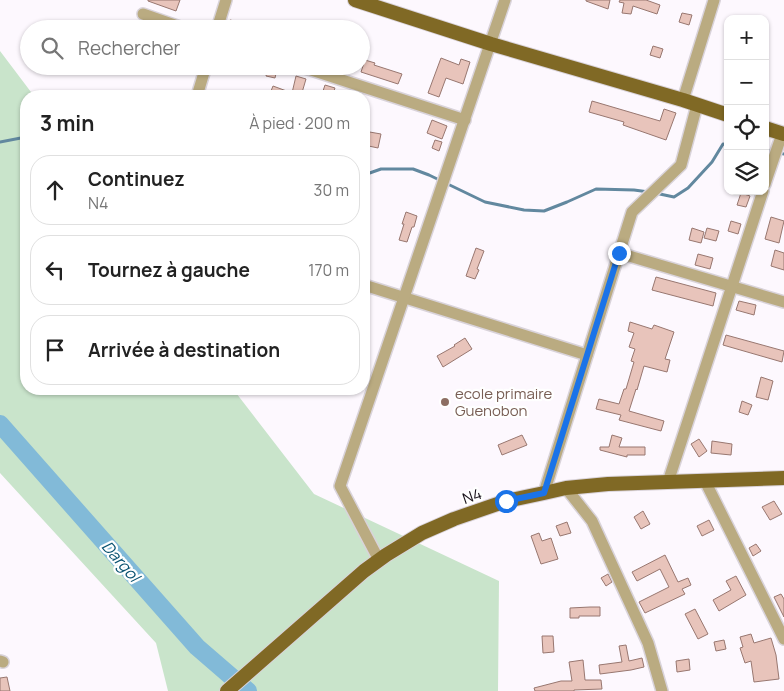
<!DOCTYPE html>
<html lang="fr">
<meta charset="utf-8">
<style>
:root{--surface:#fff;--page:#f6f6f6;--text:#222;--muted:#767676;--line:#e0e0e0}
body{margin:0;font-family:Manrope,sans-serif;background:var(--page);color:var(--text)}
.controls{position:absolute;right:15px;top:15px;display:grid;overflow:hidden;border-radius:10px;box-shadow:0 1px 4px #0004}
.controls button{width:45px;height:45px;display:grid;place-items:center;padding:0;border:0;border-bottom:1px solid var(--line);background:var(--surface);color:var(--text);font:25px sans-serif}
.stop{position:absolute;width:15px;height:15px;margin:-11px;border:4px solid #1a73e8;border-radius:50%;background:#fff}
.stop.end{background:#1a73e8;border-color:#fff;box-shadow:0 1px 5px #0008}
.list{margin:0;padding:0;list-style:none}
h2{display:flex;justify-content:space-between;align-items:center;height:65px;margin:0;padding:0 20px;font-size:21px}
h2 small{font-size:16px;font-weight:400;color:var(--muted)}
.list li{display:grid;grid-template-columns:32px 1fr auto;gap:15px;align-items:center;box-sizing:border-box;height:70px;margin:0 10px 10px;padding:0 10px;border:1px solid var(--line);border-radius:20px}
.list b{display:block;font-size:19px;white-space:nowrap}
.list p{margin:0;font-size:16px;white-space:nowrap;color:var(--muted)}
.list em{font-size:16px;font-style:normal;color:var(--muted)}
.icon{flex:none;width:28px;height:28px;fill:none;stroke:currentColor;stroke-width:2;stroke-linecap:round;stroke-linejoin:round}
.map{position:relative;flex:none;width:784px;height:691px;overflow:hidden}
.search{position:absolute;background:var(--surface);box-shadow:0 1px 4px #0004;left:20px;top:20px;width:350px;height:55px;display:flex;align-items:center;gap:12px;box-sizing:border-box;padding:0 18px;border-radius:28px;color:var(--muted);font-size:19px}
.panel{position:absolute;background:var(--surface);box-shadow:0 1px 4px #0004;left:20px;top:90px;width:350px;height:305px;border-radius:20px}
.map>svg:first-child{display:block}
</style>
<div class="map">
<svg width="784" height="691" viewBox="0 0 784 691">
<rect width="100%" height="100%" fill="#fdf8fe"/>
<polygon fill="#c9e4cb" points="0,51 34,96 26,96 26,389 233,389 314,494 499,581 498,691 168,691 156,643 0,473"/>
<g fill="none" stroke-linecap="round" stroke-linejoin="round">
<g stroke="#62889f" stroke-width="3">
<polyline points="0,142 26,137"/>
<polyline points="765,150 784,154"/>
<polyline points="364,175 381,169 413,169 429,175 485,202 524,210 544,211 567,202 596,189 634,190 649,192"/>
<polyline points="655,193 674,197 688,188 712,162 723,144 728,145"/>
</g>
<polyline stroke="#82bad8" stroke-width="18" points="0,424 197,647 248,691"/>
</g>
<g fill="#e8c4bb" stroke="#987770">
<polygon points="148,0 180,0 176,11 148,1"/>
<polygon points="586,0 610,0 608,9 586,1"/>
<polygon points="620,0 646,0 660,5 657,14 633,6 631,14 622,13 624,3 619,2"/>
<polygon points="682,13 692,15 689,25 679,22"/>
<polygon points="230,20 255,26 254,29 228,29"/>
<polygon points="653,46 663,49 660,58 650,55"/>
<polygon points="441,58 459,65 461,59 470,62 463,84 446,78 439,97 428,93"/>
<polygon points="365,60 375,63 374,65 402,74 398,84 361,72"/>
<polygon points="268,67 277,69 275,78 266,76"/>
<polygon points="296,76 306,79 301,96 269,96 273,86 292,93"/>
<polygon points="325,85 335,88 332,96 322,94"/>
<polygon points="592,101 660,121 664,109 676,113 666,140 623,125 624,122 589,112"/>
<polygon points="432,120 447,126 442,139 427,133"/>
<polygon points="364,131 381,134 378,148 364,145"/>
<polygon points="435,140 442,142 439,151 432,148"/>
<polygon points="741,193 750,196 746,207 737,205"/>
<polygon points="406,212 417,216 414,227 412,227 407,242 399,240 404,224 402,224"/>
<polygon points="771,217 784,221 779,243 765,239"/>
<polygon points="731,221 741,224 738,234 728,231"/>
<polygon points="692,228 704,232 701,243 689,240"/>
<polygon points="707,228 719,231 716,241 704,238"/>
<polygon points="476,248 484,251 477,269 479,270 475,279 466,276"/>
<polygon points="775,250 784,253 784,270 771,266"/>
<polygon points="698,254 713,258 710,269 695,265"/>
<polygon points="656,277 716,293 713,306 652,290"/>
<polygon points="739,301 756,305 754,315 736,310"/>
<polygon points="630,322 652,329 654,325 674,332 665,359 670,360 667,372 644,366 637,390 636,389 629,411 664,421 661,431 619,420 621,415 596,409 599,399 619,404 624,389 626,389 634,362 631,361 635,349 629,347 634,333 628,331"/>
<polygon points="726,335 784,351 782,362 723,345"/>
<polygon points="465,338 472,349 443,367 437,356 455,346 454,345"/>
<polygon points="761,377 773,381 768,400 756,397"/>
<polygon points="742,401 752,405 748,415 739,412"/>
<polygon points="522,435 527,445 502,455 498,445"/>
<polygon points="612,435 622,438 619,447 645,447 645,455 627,455 627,457 600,450 600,447 609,447"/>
<polygon points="699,439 707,451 699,457 691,444"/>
<polygon points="712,441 732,444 731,455 711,453"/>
<polygon points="774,501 782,514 770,520 762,507"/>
<polygon points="643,511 650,524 641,529 634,517"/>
<polygon points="709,520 714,530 702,536 697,526"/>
<polygon points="567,522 571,533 560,536 556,526"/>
<polygon points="539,533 542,541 551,538 558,559 541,564 531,536"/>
<polygon points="756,544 761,551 753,556 749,548"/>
<polygon points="665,555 678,582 688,578 691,585 682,589 685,594 645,613 639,602 669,587 660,569 637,581 632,572"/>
<polygon points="608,574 612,582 606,586 601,578"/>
<polygon points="736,576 746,595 719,611 713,600 731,590 726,581"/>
<polygon points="781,594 784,599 784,617 774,597"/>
<polygon points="590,607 600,607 600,616 579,616 579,618 570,618 570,608"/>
<polygon points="695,609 708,634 698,639 685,614"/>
<polygon points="751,634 754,643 771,638 776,655 779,679 754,682 751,661 745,663 740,648 743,647 740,637"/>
<polygon points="542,636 553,636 554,652 543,653"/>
<polygon points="724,640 726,649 716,651 714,642"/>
<polygon points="626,645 629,661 642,658 644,667 631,670 600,674 599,665 622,662 619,646"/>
<polygon points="689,659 690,670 677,672 676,661"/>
<polygon points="583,660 585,680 601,680 602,689 574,690 574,691 535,691 534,688 561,681 572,681 569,662"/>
<polygon points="7,677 10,691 0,691 0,678"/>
</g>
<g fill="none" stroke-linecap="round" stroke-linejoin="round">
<defs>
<g id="minor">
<polyline points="143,14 186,29"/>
<polyline points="217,29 226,0"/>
<polyline points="299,66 465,120"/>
<polyline points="197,96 206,66"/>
<polyline points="683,100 714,0"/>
<polyline points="765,184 782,134"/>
<polyline points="619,253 784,302"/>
<polyline points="364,285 587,355"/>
<polyline points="705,481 784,639"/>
<polyline points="668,482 763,191"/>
<polyline points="566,488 592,521 648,643 662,691"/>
<polyline points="544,493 632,212 681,165 697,105"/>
<polyline points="379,560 340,486 505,0"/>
<polyline points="0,661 3,662"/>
</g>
<g id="major">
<polyline points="355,0 491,44 683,100 728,115"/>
<polyline points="765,128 784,134"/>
<polyline points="227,691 364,571 386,555 422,533 454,519 506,501 544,493 566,488 608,484 784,478"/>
</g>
</defs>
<use href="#minor" stroke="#d9d3da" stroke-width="14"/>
<use href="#major" stroke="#d9d3da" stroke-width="16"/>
<use href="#minor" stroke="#baab81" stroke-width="11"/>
<use href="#major" stroke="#806925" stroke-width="14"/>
</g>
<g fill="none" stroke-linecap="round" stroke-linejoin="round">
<polyline stroke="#1a73e8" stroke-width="6" points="506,501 544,493 619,253"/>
</g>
<circle fill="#8d6e63" stroke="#fff" stroke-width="2" cx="445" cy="402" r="5"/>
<g text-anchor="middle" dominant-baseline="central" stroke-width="4.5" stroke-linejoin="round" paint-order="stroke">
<g font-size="15" fill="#785e54" stroke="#fff" text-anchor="start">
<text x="455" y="393">ecole primaire<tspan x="455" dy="17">Guenobon</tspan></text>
</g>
<g font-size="15" fill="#19121b" stroke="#fff">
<text transform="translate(472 496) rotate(-19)">N4</text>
</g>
<g font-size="16" font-style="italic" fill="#095271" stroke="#fff">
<text transform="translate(121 561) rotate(49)">Dargol</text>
</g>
</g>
</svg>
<div class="controls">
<button>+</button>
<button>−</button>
<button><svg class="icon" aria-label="locate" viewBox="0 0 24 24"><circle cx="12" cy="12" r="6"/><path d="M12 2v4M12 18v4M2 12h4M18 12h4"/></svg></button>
<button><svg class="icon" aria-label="layers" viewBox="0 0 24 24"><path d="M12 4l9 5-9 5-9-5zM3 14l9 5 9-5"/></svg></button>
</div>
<div class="stop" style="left:506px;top:501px"></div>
<div class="stop end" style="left:619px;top:253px"></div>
<div class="search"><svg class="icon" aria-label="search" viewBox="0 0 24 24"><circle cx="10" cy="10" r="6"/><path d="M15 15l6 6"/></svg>Rechercher</div>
<section class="panel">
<h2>3 min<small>À pied · 200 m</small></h2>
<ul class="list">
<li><svg class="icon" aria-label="ahead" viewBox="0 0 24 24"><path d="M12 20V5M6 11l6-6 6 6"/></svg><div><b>Continuez</b><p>N4</p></div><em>30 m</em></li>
<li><svg class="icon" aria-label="left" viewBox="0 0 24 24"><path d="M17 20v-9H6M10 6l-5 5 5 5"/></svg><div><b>Tournez à gauche</b></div><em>170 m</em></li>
<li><svg class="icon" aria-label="arrive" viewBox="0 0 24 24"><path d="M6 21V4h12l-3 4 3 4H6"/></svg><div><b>Arrivée à destination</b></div></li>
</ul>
</section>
</div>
